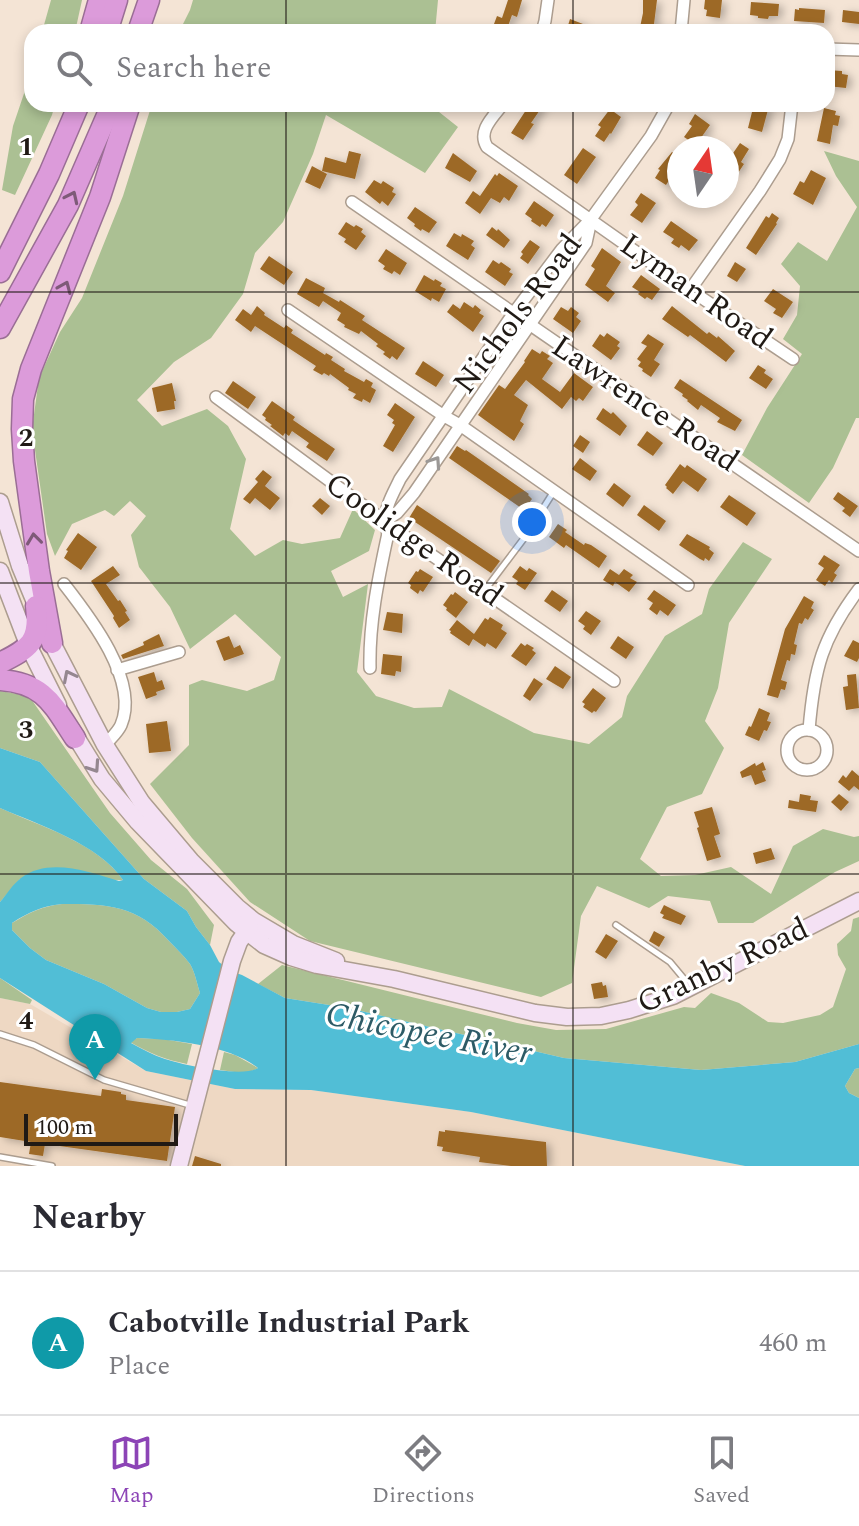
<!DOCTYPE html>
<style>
:root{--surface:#fff;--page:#f2f2f3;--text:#2b2b33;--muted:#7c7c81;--line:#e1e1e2;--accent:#8c44b6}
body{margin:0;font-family:Spectral,serif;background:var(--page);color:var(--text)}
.compass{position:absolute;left:667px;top:136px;width:72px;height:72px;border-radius:50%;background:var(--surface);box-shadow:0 4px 12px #0003;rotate:13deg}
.scale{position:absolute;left:24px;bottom:20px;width:154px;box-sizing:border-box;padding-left:8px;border:4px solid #201a15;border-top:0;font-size:22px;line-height:28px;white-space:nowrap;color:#201a15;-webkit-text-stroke:6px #fff;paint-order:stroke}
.you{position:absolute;left:532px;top:522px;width:28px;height:28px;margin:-20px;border:6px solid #fff;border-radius:50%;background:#1a73e8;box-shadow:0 0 0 12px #1a73e833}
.badge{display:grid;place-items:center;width:52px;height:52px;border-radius:50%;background:var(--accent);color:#fff;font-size:26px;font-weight:700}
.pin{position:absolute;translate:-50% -66px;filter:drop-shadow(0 2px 4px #0008)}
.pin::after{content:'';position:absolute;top:42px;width:28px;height:24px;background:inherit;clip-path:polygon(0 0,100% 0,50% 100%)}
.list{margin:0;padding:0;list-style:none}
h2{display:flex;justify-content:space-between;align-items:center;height:104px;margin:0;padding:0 32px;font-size:34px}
h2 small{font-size:26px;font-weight:400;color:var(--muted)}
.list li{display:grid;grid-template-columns:52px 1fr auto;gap:24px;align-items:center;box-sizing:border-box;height:144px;padding:0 32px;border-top:2px solid var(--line)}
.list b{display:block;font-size:30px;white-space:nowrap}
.list p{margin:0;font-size:26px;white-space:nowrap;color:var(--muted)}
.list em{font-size:26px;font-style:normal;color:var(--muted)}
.icon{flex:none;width:44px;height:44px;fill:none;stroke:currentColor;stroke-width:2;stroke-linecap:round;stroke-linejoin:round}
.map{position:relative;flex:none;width:859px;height:1166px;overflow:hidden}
.search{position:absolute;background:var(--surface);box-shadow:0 4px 12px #0003;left:24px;right:24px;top:24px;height:88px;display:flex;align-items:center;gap:20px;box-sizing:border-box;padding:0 28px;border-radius:24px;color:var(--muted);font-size:30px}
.sheet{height:248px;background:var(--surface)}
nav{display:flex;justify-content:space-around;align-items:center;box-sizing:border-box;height:112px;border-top:2px solid var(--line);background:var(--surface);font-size:22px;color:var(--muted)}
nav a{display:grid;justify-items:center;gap:4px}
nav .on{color:var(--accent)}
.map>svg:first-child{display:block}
</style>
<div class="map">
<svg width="859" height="1166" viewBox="0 0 859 1166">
<defs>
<filter id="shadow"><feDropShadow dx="4.5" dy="2.5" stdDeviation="4" flood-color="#0004"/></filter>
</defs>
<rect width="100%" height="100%" fill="#f4e4d5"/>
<polygon fill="#eed8c3" points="0,998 30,1004 146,1071 235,1089 311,1090 471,1112 745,1166 0,1166"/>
<g fill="#abc093">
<polygon points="51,0 82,0 75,32 42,32"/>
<polygon points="193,0 438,0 435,32 179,32 190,10"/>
<polygon points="32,70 32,104 55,104 52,115 15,195 2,190 13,126"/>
<polygon points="152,104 429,104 458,127 425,173 326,115 313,154 283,222 255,253 243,294 211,338 174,362 137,400 162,426 207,409 228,426 246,459 230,529 255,556 283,540 302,544 340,538 353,509 375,530 369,551 331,571 343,597 368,584 357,672 376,696 414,708 442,707 449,689 534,733 589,744 622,717 627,696 665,636 702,614 709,589 743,542 772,559 729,623 718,688 705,721 724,748 702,794 667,807 640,859 661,876 695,875 731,867 771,894 793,846 823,829 854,837 859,836 859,861 835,872 753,923 718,923 710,901 668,896 649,908 597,886 581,916 572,983 541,997 310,941 250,902 192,838 150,784 189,745 189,685 202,680 247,691 274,680 281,657 235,614 190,649 170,607 139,567 131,535 146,516 130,501 114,516 105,510 72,524 55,556 47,534 32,429 39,378 60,332 82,298 123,196"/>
<polygon points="824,151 859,161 859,418 856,418 833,468 809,503 742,455 767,408 802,354 783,339 797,315 800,286 781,264 798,242 827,261 857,207 836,176"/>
<polygon points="0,691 29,696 110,813 151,860 187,889 214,925 210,945 196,927 187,911 144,879 40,762 0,748"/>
<path d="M0,808C40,826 98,843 123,880L20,879L0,902Z"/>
<path d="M62,904C108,904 137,905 169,941C176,948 184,956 190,964C195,972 197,984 200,993L190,1009L177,1012H161L147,1008L104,984L46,960L30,948L12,930V923C29,913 42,906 62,904Z"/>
<polygon points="859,917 859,1044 795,1062 701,1070 564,1058 348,1008 285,998 258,984 282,965 517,1023 556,1030 606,1029 684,1007 695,1008 711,993 739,1003 768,1022 783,1023 820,1015 833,1007 846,969 838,955 837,944 851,931 853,919"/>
<polygon points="0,978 32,1000 30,1004 0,998"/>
<path d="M137,1038L163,1039L192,1044L187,1064C166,1060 149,1053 130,1042Z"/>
<path d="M224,1052L235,1055L258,1068C247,1075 234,1072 220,1070Z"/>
<polygon points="859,1068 859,1098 849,1093 845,1086 855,1069"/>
</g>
<path fill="#51bed6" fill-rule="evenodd" d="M0,748L40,762L144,879L187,911L196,927L210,945L219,962L230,971L242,975L285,998L348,1008L564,1058L701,1070L795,1062L859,1044V1068L855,1069L845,1086L849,1093L859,1098V1166H745L471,1112L311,1090L235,1089L146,1071L0,978V902C7,894 13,884 21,878C49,857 89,872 119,881L123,880C99,844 39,825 0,808ZM62,904C108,904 137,905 169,941C176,948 184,956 190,964C195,972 197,984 200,993L190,1009L177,1012H161L147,1008L104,984L46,960L30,948L12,930V923C29,912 42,906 62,904ZM137,1038C171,1039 232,1046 258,1068C243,1078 183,1065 165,1059C153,1055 142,1049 131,1043Z"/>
<g fill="#9d6927" filter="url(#shadow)">
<polygon points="508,0 522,0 517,17 512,15 507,29 494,24 497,16 502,18"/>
<polygon points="643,0 657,0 654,24 658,25 657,32 639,32 643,13"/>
<polygon points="705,0 722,0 720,18 706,16 707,10 704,9"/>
<polygon points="751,2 779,4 778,16 769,16 768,19 758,18 758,16 750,15"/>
<polygon points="799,8 825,10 824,23 794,21 795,9 799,10"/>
<polygon points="843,10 859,12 859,24 842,22"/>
<polygon points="570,19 583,24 580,32 566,32"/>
<polygon points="827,70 842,71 842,74 848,75 846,88 827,86"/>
<polygon points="530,104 544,104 531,123 534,124 523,140 511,133"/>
<polygon points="754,104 769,106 762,132 748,128"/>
<polygon points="824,108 836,111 835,115 840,116 838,126 833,125 830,144 817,141"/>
<polygon points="610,109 621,117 611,134 610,133 604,142 595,136 601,127 598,125"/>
<polygon points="695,114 710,125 696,145 684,137 692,126 689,124"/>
<polygon points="740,143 749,149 741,162 744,164 738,173 727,166 727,162"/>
<polygon points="583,148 596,157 577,184 564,175"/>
<polygon points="349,151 361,154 355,179 322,171 325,157 346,163"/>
<polygon points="672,152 679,157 679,159 674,166 677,168 666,185 655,178 660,170 658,169"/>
<polygon points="453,153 477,171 470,182 445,168"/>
<polygon points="312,166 327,174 320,189 305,182"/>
<polygon points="811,170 826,178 813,205 793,194 800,181 804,183"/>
<polygon points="499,173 518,186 509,201 504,197 500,203 491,198 480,214 465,203 473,191 480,196 495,174 497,176"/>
<polygon points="374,180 381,184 383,181 394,188 392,192 396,194 388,206 382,201 380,204 365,192"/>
<polygon points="641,193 656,203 642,223 630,215 638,205 635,202"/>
<polygon points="534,201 554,215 546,227 542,224 540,227 531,221 532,219 525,214"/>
<polygon points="415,207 437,222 429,233 422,229 421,231 414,226 415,224 407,218"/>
<polygon points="772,213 779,218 776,223 777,224 756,255 746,248 766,216 769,218"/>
<polygon points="671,221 698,240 689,251 681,245 679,248 671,243 674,239 663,232"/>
<polygon points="346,222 354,227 356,225 363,229 361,232 366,236 356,250 344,242 346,239 338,234"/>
<polygon points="492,227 497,231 498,229 510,240 504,248 486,235"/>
<polygon points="454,233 461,237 462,234 474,241 471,245 475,248 468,260 446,246"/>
<polygon points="530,240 540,247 528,264 520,258 523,254 521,252"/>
<polygon points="602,248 621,262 606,286 615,293 608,302 585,285 595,269 591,266"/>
<polygon points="386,249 407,263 400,275 394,271 392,274 383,269 385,266 378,261"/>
<polygon points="269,256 293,272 284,285 260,269"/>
<polygon points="493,260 499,264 501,262 511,269 509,272 513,274 505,286 485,272"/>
<polygon points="735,262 746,269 737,282 727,276"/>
<polygon points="424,275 434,281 435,279 442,283 440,286 446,289 439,302 432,298 431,301 415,291"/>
<polygon points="641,275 660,289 652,300 647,297 645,299 638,294 640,292 632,287"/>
<polygon points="306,278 325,288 323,293 339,302 340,300 365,316 362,320 405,348 397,360 392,356 390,359 383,354 385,352 376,346 378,344 361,331 359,334 344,327 345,325 337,320 341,313 323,301 319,307 297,294"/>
<polygon points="773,289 793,302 782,318 773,313 776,309 764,301"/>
<polygon points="464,302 473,308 475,305 481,310 479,313 484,316 473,332 447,312 453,304 460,309"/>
<polygon points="257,306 265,313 264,315 284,328 286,325 293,330 291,333 325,355 326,353 333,357 331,360 345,369 344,371 364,382 366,379 373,383 371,387 376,390 370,403 363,399 362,402 353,398 356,394 348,390 349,388 330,374 329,376 324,373 322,375 313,370 316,366 255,326 251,332 235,320 243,309 251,315"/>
<polygon points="672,306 707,334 709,332 717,338 718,336 735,351 726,362 690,335 688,337 662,319"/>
<polygon points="561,307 568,311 571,307 579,313 576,317 581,321 573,333 553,319"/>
<polygon points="607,333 620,342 617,346 620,348 611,360 592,346 600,334 604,337"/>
<polygon points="648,334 664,344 654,360 660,364 651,377 642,371 643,369 638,366 641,362 637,359 647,346 641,343"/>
<polygon points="532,349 540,354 542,351 550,356 547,359 553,363 542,379 560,392 574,373 593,387 583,401 579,398 576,401 571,397 562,409 526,380 514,395 528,405 520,421 524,424 514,441 478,415 499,385 505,389 525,362 524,361"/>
<polygon points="423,361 444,375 436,387 415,374"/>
<polygon points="758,365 766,370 764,373 773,379 766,389 749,378"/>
<polygon points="680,379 742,420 735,431 717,422 720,418 701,405 698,410 687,401 688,400 682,396 683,394 674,388"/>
<polygon points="233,381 256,397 248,409 225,393"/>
<polygon points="172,383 176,401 174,401 175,409 157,412 152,388"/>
<polygon points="272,401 295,417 293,420 335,449 327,461 306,447 309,443 292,431 289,436 285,433 283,436 270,426 272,425 265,420 266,418 262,415"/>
<polygon points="395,403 415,417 393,452 383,446 395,425 392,423 394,420 387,415"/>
<polygon points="603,408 611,414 613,412 627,426 620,436 596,419"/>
<polygon points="647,431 663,443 653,456 637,445"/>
<polygon points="580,435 590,442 583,453 573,446"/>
<polygon points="457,446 465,451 466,450 529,494 528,495 532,499 524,510 449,458"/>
<polygon points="580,458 597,471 590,481 572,469"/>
<polygon points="680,464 685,468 687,465 707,479 698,492 683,481 673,494 666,488 667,487 665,485"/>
<polygon points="263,470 272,477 265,486 280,498 270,510 255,498 250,504 243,499 258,482 255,479"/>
<polygon points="614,483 631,496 623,507 606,494"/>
<polygon points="838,492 858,506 850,517 842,511 845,508 833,499"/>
<polygon points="729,495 756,513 747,526 720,507"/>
<polygon points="320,498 330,506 322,515 312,506"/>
<polygon points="417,505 500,561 491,573 409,518"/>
<polygon points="644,505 666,521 659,531 637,515"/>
<polygon points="558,524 567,530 565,532 584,545 585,543 591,545 607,556 599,568 566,545 564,548 549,537"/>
<polygon points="78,533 97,547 81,570 64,558 68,551 66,550"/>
<polygon points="687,534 710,547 709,549 714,553 709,561 705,558 704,561 700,559 679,545"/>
<polygon points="824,555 840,565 834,573 837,575 832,583 829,580 825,586 816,580 824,568 818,564"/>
<polygon points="113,566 120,575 106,584 118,601 120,600 127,611 125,612 130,620 119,628 113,618 114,616 91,581"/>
<polygon points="520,566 527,571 529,568 537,573 525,590 516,584 518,581 512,577"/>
<polygon points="420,569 433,577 423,592 420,590 418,594 410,588 411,585 408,583 416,571 418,572"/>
<polygon points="610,569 619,575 624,569 633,575 630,578 637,582 629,592 615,582 613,586 603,580"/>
<polygon points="552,590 568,601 560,612 544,601"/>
<polygon points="654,590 676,605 668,616 660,610 657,615 649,609 653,603 647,599"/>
<polygon points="455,592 468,602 456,618 446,610 447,608 443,605 451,594 453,595"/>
<polygon points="804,596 814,602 811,608 814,610 808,620 805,618 802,624 799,623 794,644 797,645 795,655 791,654 790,661 787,660 781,680 787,682 785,690 781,689 778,698 767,695 785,629"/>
<polygon points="586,611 601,621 591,635 583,629 585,626 578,621"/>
<polygon points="387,612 403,614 402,633 383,630"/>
<polygon points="490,617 503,625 501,629 507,633 496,649 487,643 485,647 473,639 469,646 450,633 451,631 449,630 457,620 474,634 485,618 488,620"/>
<polygon points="159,634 164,646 123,659 121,655 144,645 143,642"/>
<polygon points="229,636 234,648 240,645 244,654 224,661 216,641"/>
<polygon points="618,636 634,647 626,659 610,648"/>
<polygon points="853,640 859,643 859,658 857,662 844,656"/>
<polygon points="521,643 525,646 527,644 534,648 532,650 536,653 526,666 511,656"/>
<polygon points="383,654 402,656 401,672 396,671 395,676 381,674"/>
<polygon points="555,666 571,677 563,689 546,679"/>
<polygon points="154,672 157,682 162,680 165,689 156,692 157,695 146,699 138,677"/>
<polygon points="856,674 859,708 846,710 843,687 848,686 847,675"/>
<polygon points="534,678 543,684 530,701 523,696"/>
<polygon points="593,688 606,698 596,712 594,711 592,713 583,707 585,704 582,702"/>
<polygon points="759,708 770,713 767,721 771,722 767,731 764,730 759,741 745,735 749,726 751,727"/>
<polygon points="167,721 171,751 149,753 146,724"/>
<polygon points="763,762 766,770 762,771 766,781 755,785 751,775 742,778 740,772 755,763 756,766"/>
<polygon points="852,770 859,776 859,790 854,786 849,791 838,782 843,775 846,778"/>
<polygon points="800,794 811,796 810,800 818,801 816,812 788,808 789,800 799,802"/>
<polygon points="839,794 849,802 841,811 831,802"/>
<polygon points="712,807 720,834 714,836 721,857 707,861 697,828 699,827 694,812"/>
<polygon points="771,848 775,859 756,864 753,853"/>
<polygon points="664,905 686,916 681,925 662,918 664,915 660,913"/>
<polygon points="654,931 665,937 659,947 649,941"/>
<polygon points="606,934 618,941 606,959 595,952"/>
<polygon points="602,982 603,986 606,985 608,997 594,999 591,984"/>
<polygon points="0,1082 101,1096 102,1089 121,1092 121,1094 126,1095 126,1100 175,1107 167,1161 45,1144 43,1156 29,1154 31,1142 0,1137"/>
<polygon points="445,1130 546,1142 547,1166 511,1166 479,1162 480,1157 442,1151 443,1147 437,1146 439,1131 445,1132"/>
<polygon points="195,1156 221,1164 221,1166 192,1166"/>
</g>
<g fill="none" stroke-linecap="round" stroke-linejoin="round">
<defs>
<g id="lane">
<polyline points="485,590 525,537 554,491"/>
<polyline points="616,925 670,962 690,986"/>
<polyline points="0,1034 34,1045 104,1080 193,1106"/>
<polyline points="0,1157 52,1166"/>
</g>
<g id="street">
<polyline points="542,32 545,21 548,0"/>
<polyline points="681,32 684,0"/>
<polyline points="827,49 859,50"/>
<path d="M503,104C493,117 477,131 487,147L690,290L793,359"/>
<polyline points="352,202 859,551"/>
<polyline points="690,290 760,191 780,159 788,139 792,104"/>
<polyline points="288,310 444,416 460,425 688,585"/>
<polyline points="216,397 410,540 614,681"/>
<polyline points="385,521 397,513 414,493 586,243 591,220"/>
<path d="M64,584C89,616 140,681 121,725C118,732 111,738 105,745"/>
<path d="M370,668C369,624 378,580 387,538C389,531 386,527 386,520C385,506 394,492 400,479L513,314L562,249L591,219L651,136L669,104"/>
<polyline points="117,670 179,652"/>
<circle cx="807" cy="750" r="20"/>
<path d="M809,730C814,669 822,638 859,589"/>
</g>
<g id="secondary">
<polyline points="0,502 20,566 52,643 105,745 142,803 191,861 237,907 254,921 293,944 336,961"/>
<polyline points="0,571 29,647 58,705"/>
<polyline points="71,729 102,779 138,822 236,923 264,945 291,957 317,965 394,979 535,1013 567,1017 601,1016 629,1010 673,996 859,901"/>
<polyline points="179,1166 232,961 239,942 250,926"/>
</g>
<g id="highway">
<polyline points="90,32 99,0"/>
<polyline points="107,32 117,0"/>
<polyline points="138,32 149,0"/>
<polyline points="0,272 49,174 79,104"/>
<polyline points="0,328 68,205 112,104"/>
<polyline points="52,643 39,571 24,461 22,429 23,399 31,369 100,197 130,104"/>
<path d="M0,663C30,648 40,642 36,606"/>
<path d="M0,680C45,683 53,705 75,738"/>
</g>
</defs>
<use href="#lane" stroke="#ac9d8f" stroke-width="8"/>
<use href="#street" stroke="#ac9d8f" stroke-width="14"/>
<use href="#secondary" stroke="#ac9d8f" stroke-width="19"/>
<use href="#highway" stroke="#9a6e95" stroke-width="23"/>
<use href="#lane" stroke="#fff" stroke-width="5"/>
<use href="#street" stroke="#fff" stroke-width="11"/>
<use href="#secondary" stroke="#f4e1f4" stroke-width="16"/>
<use href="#highway" stroke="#dc9bda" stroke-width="20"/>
</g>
<defs><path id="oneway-chevron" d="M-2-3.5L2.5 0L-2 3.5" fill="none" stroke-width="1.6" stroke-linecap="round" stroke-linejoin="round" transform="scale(2)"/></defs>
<g stroke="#7e5a78">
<use href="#oneway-chevron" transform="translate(72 197) rotate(-65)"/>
<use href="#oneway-chevron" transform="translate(65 287) rotate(-67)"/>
<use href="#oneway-chevron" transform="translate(34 539) rotate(-97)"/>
</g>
<use stroke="#9b9896" href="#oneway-chevron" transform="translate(435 462) rotate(-56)"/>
<g stroke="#958790">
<use href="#oneway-chevron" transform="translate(69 676) rotate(-117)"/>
<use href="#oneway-chevron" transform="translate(94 767) rotate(56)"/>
</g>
<path fill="none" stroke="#201a15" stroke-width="2" stroke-opacity="0.55" d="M286,0V32M573,0V32M286,104V1166M573,104V1166M0,292H859M0,583H859M0,874H859"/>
<g text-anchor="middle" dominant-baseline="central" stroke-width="6" stroke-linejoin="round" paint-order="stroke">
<g font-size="32" fill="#201a15" stroke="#fff">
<text transform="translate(696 292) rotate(35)">Lyman Road</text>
<text transform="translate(518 314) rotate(-53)">Nichols Road</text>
<text transform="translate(645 404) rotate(34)">Lawrence Road</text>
<text transform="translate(414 540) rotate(35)">Coolidge Road</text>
<text transform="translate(723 966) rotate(-25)">Granby Road</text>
</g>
<g font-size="34" font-style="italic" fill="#2d5b66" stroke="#fff">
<text transform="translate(429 1034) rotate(11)">Chicopee River</text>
</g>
</g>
<g font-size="26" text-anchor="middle" font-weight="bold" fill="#201a15" stroke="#fff" stroke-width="6" stroke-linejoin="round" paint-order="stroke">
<text x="26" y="155">1</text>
<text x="26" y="446">2</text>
<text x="26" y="738">3</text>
<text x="26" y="1029">4</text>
</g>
</svg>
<svg class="compass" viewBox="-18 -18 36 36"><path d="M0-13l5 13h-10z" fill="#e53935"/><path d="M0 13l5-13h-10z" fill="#7c7c81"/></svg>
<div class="scale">100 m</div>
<div class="you"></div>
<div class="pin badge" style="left:95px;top:1080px;background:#0f9aa8">A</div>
<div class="search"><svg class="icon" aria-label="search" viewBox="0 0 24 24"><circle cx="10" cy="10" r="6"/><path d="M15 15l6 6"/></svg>Search here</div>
</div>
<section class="sheet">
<h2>Nearby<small></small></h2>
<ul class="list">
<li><span class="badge" style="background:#0f9aa8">A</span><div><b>Cabotville Industrial Park</b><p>Place</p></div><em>460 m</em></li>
</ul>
</section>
<nav>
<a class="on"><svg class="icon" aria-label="map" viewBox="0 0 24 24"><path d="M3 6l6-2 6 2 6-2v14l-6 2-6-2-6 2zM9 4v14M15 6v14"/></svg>Map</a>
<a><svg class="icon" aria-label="directions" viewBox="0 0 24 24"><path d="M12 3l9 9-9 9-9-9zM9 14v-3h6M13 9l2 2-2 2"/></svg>Directions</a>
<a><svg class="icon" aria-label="saved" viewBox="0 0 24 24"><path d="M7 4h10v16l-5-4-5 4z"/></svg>Saved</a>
</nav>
